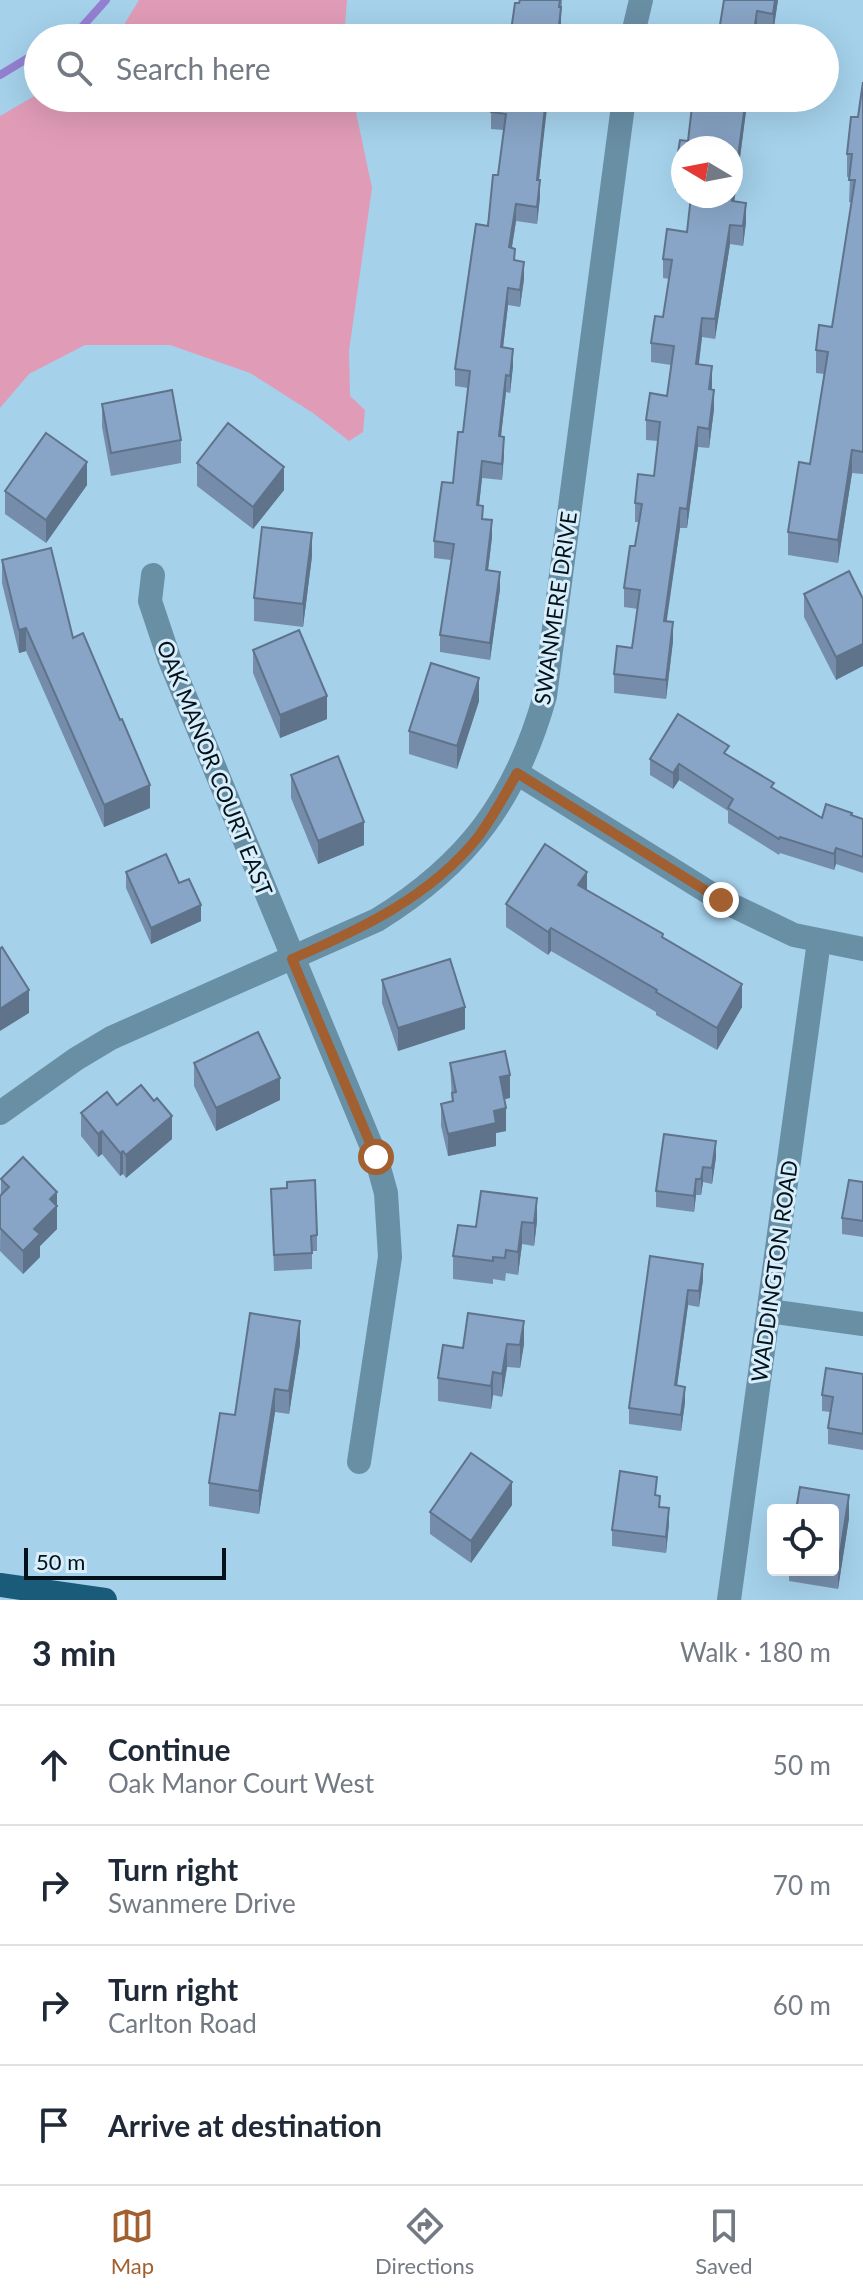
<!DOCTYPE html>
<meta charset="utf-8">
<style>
:root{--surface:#fff;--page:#f2f2f3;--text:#1f2937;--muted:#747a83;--line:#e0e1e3;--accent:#a25f2f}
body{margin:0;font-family:Lato,sans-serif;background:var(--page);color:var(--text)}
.controls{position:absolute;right:24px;bottom:24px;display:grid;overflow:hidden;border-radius:8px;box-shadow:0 8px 32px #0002}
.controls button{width:72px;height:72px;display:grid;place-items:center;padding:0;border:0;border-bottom:2px solid var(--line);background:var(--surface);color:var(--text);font:40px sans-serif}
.compass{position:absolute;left:671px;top:136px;width:72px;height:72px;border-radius:50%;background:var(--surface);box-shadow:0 8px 32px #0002;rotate:280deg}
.scale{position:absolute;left:24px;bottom:20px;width:202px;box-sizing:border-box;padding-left:8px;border:4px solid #03121a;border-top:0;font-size:22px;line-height:28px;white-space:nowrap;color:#03121a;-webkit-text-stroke:6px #d8eefb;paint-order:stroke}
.stop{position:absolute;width:24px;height:24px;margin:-18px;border:6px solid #a25f2f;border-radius:50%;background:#fff}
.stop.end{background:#a25f2f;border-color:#fff;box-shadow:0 2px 8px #0008}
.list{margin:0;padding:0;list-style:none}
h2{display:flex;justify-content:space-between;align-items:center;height:104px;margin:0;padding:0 32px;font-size:34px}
h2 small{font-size:26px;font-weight:400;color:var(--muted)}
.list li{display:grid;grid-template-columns:52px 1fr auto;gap:24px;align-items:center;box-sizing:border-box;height:120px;padding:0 32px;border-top:2px solid var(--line)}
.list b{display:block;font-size:30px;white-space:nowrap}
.list p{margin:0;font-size:26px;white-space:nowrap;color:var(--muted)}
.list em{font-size:26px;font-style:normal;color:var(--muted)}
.icon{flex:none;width:44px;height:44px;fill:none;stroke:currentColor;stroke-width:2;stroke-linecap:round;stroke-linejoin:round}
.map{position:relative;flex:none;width:863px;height:1600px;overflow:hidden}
.search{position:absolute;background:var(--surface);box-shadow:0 8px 32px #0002;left:24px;right:24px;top:24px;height:88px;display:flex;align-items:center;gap:20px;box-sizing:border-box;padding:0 28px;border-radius:44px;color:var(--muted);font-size:30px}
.sheet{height:584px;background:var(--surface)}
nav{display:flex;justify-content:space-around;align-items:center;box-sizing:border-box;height:112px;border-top:2px solid var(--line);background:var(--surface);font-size:22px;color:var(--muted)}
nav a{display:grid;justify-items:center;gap:4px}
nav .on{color:var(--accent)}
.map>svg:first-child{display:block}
</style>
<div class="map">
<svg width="863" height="1600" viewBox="0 0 863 1600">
<rect width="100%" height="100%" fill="#a5d1eb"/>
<g fill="#e09cb7">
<polygon points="139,0 347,0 344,38 116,38"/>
<polygon points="38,94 38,98 353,98 372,188 349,351 350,396 365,410 363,432 349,441 313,413 250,373 170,345 85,345 29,374 0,408 0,116"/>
</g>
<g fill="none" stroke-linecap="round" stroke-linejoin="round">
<g stroke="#9480d1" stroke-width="8">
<polyline points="63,38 81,28 106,0"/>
<polyline points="0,75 38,52"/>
</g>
<g stroke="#698fa5" stroke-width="24">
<polyline points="632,38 641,0"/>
<polyline points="153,575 150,601 169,658 376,1157 386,1193 390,1257 359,1462"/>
<polyline points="517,773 721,900 794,935 863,949"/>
<path d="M0,1113L76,1059L111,1038L377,920C468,864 516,799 545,696L624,98"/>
<polyline points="769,1311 863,1324"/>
<polyline points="729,1600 819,941"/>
</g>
<polyline stroke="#1a5b7a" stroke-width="24" points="0,1585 105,1600"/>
</g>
<g fill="#758daa">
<polygon points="520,0 562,0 560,38 510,38"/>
<polygon points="724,0 778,0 773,33 720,25"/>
<polygon points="863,82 863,474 852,473 838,563 788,555 788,532 810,464 824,374 816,373 816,350 832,327 852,203 849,202 850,177 847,177 847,154 858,117"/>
<polygon points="547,98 539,180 540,197 537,224 516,221 512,248 515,261 524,279 520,307 508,305 503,348 513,366 510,393 506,392 501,436 504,454 502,480 482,478 479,506 483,519 492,537 488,570 500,589 490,660 440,652 440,635 451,560 434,558 434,541 453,483 463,432 468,388 455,386 455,369 498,175 504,130 491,129 491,112"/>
<polygon points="687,98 754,98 752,112 746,111 734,202 746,203 746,222 743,246 730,244 715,339 702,337 699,364 712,366 712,390 714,390 714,409 709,448 698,447 687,528 680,528 666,621 673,622 673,641 666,699 614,693 614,674 617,646 632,648 638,609 624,607 624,588 630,546 635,546 639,522 635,522 635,503 638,474 654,476 658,441 646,440 646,420 650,393 667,396 671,365 651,362 651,343 655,316 663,317 669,279 663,278 663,259 667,229 687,232 691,196 731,196 731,148 683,148 683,191 675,190 675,171 680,140 688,141 693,104 687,103"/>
<polygon points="102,404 181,440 181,463 111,476 102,427"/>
<polygon points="197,463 284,490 253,529 197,486"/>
<polygon points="87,485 46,543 5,514 5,491"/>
<polygon points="312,556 303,627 254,621 254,598"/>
<polygon points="2,560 73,638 120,720 150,808 104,827 26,651 19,653 2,583"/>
<polygon points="849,571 836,680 804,617 804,594"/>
<polygon points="253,650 327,719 280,738 253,673"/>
<polygon points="479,701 457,769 409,754 409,731"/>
<polygon points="729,756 774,788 822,818 852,816 863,819 863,873 836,864 834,870 780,853 779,855 728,823 728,811 679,780 673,789 650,775 650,759"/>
<polygon points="291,775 364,845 318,864 291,798"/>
<polygon points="126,872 179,883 201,921 151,944 126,888"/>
<polygon points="587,890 663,938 742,1007 717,1050 656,1015 656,1012 551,951 548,955 506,927 506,904"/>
<polygon points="382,980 465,1029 398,1051 382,1003"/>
<polygon points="194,1063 280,1100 216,1131 194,1086"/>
<polygon points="450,1063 510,1098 504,1099 506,1131 496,1133 496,1146 448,1156 441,1126 441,1104 452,1101"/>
<polygon points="117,1105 172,1139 126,1178 123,1174 120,1176 102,1154 98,1157 81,1136 81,1113"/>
<polygon points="716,1157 712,1184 703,1182 701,1195 696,1195 694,1212 656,1207 656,1191"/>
<polygon points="1,1179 57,1192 57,1229 40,1246 40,1257 23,1274 0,1251"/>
<polygon points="863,1182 863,1237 842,1234 842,1218"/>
<polygon points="271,1189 317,1235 317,1251 312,1251 312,1269 274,1271"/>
<polygon points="481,1191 537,1221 534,1246 522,1244 518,1275 506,1273 505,1281 493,1279 493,1284 453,1279 453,1256 476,1227"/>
<polygon points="650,1256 703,1280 699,1307 688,1305 677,1385 685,1402 681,1431 629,1424 629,1408"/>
<polygon points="468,1313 524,1344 520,1368 507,1367 502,1397 493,1395 491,1409 438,1401 438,1378 463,1348"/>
<polygon points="300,1344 289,1414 275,1412 259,1514 209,1506 209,1483 235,1415"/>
<polygon points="863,1374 863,1450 828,1444 828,1428 830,1412 822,1411 822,1395"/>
<polygon points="657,1496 660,1507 669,1524 666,1553 612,1546 612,1530"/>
<polygon points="512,1505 471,1563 430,1534 430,1512"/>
<polygon points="833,1510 849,1518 838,1589 789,1581 789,1570 833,1570"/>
</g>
<g fill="#5f738b">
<polygon points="775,0 778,0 773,33 773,14"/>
<polygon points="561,7 561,24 560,38 558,38"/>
<polygon points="757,11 757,30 756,38 753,38"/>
<polygon points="546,98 547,108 537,197 537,180"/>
<polygon points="746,98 746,111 732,220 732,201"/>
<polygon points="540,180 540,197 537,224 537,207"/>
<polygon points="746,203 746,222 743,246 743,226"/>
<polygon points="516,204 516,221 509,264 509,247"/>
<polygon points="730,225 730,244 715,339 715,319"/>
<polygon points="524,262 524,279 520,307 520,290"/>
<polygon points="508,288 508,305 501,364 501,347"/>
<polygon points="702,318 702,337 696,383 696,364"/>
<polygon points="513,349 513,366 510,393 510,376"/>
<polygon points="712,366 712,385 709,409 709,389"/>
<polygon points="506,375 506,392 499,453 499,436"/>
<polygon points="714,390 714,409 709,448 709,429"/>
<polygon points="698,427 698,447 687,528 687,509"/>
<polygon points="504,437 504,454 502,480 502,464"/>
<polygon points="852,450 852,473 838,563 838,540"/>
<polygon points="482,461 482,478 477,522 477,505"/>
<polygon points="87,462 87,485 46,543 46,520"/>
<polygon points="284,467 284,490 253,529 253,507"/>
<polygon points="680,508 680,528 664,640 664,621"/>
<polygon points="492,520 492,537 486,587 486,570"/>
<polygon points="312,533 312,556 303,627 303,604"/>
<polygon points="500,572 500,589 490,660 490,643"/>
<polygon points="673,622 673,641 666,699 666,680"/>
<polygon points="26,628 26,651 19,653 19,630"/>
<polygon points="863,644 863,666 836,680 836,657"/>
<polygon points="479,678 479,701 457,769 457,746"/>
<polygon points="327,696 327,719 280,738 280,715"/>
<polygon points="679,764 679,780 673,789 673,773"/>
<polygon points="150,785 150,808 104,827 104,805"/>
<polygon points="364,822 364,845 318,864 318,841"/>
<polygon points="836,848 836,864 834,870 834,854"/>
<polygon points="587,872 587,894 578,885"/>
<polygon points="201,905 201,921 151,944 151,928"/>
<polygon points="551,928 551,951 548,955 548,932"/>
<polygon points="742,984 742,1007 717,1050 717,1028"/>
<polygon points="29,990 29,1013 0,1031 0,1009"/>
<polygon points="465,1007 465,1029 398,1051 398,1028"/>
<polygon points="510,1075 510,1098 500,1100 500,1077"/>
<polygon points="280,1078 280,1100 216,1131 216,1108"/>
<polygon points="506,1108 506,1131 496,1133 496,1146 448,1156 448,1134 494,1111"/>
<polygon points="172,1116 172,1139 126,1178 126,1155"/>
<polygon points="102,1131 102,1154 98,1157 98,1134"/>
<polygon points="716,1141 716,1157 712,1184 712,1168"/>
<polygon points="123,1151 123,1174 120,1176 120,1153"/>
<polygon points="703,1167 703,1182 701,1195 701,1179"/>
<polygon points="696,1179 696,1195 694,1212 694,1196"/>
<polygon points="57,1192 57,1229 40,1246 40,1257 23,1274 23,1251 50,1199"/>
<polygon points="537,1198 537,1221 534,1246 534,1223"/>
<polygon points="522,1222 522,1244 518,1275 518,1252"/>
<polygon points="703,1264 703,1280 699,1307 699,1291"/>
<polygon points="688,1290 688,1305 675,1401 675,1385"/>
<polygon points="300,1321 300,1344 289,1414 289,1391"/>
<polygon points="524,1321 524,1344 520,1368 520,1345"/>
<polygon points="507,1344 507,1367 502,1397 502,1374"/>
<polygon points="493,1372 493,1395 491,1409 491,1386"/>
<polygon points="685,1387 685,1402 681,1431 681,1415"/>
<polygon points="275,1389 275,1412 259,1514 259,1491"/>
<polygon points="512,1482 512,1505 471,1563 471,1541"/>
<polygon points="849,1495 849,1518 838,1589 838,1566"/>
<polygon points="669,1508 669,1524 666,1553 666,1537"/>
</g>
<g fill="#88a4c6" stroke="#5f738b" stroke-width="2">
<polygon points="520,0 560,0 559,7 561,7 558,35 539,32 538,38 510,38 515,3 519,3"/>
<polygon points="724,0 775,0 773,14 757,11 753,38 713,38 715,25 720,25"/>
<polygon points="863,82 863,452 852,450 838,540 788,532 799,462 810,464 828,352 816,350 819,325 832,327 855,180 849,180 852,154 847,154 851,117 858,117"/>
<polygon points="492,98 546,98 537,180 540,180 537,207 516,204 509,247 515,249 514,260 524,262 520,290 508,288 501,347 513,349 510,376 506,375 499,436 504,437 502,464 482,461 477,505 483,506 482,519 492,520 486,570 500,572 490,643 440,635 454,544 434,541 442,482 453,483 458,432 463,432 470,371 455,369 476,224 488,226 493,175 498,175 506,114 491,112"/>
<polygon points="693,98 746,98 732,201 746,203 743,226 730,225 715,319 702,318 696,364 712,366 709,389 714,390 709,429 698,427 687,509 680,508 664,621 673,622 666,680 614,674 617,646 632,648 640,590 624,588 630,546 635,546 642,504 635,503 638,474 654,476 660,422 646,420 650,393 667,396 674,346 651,343 655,316 663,317 672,260 663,259 667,229 687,232 691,196 731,196 731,148 683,148 683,172 675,171 680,140 688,141"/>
<polygon points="172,390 181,440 111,453 102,404"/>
<polygon points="228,423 284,467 253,507 197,463"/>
<polygon points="46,433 87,462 46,520 5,491"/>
<polygon points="262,527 312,533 303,604 254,598"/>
<polygon points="51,548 73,638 83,633 120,720 122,719 150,785 104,805 26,628 19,630 2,560"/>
<polygon points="849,571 863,599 863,644 836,657 804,594"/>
<polygon points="299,630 327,696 280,715 253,650"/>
<polygon points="431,663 479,678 457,746 409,731"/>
<polygon points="678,714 729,746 724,753 774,783 771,787 822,818 826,804 852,813 851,815 863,819 863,857 836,848 834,854 780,837 779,839 728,808 733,799 679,764 673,773 650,759"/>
<polygon points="338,756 364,822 318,841 291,775"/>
<polygon points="545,844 587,872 578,885 663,934 662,937 742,984 717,1028 656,992 657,990 551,928 548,932 506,904"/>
<polygon points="166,854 179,883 189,879 201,905 151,928 126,872"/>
<polygon points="2,947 29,990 0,1009 0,949"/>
<polygon points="450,959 465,1007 398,1028 382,980"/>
<polygon points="258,1032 280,1078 216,1108 194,1063"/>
<polygon points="505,1051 510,1075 500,1077 506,1108 494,1111 496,1123 448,1134 441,1104 453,1101 452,1093 456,1092 450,1063"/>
<polygon points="141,1085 154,1101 157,1098 172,1116 126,1155 123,1151 120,1153 102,1131 98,1134 81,1113 107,1092 117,1105"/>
<polygon points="664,1134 716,1141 712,1168 703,1167 701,1179 696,1179 694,1196 656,1191"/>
<polygon points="23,1157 57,1192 50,1199 57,1206 34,1229 40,1234 23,1251 0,1228 0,1196 9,1187 1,1179"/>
<polygon points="315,1180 317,1235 311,1236 312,1253 274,1255 271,1189 287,1188 287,1182"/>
<polygon points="849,1180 863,1182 863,1221 842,1218"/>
<polygon points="481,1191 537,1198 534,1223 522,1222 518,1252 506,1250 505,1258 493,1257 493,1261 453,1256 458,1225 476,1227"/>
<polygon points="650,1256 703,1264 699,1291 688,1290 675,1385 685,1387 681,1415 629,1408"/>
<polygon points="250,1313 300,1321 289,1391 275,1389 259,1491 209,1483 220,1413 235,1415"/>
<polygon points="468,1313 524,1321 520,1345 507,1344 502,1374 493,1372 491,1386 438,1378 443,1345 463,1348"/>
<polygon points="826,1368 863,1374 863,1434 828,1428 833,1397 822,1395"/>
<polygon points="471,1453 512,1482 471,1541 430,1512"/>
<polygon points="620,1471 657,1477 655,1495 660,1496 659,1507 669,1508 666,1537 612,1530"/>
<polygon points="800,1487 849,1495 838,1566 833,1565 833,1510 796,1510"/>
</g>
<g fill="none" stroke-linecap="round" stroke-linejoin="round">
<path stroke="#a25f2f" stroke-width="10" d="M376,1157L292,959C361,929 430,897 478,837C493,817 505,795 517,773L721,900"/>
</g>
<g text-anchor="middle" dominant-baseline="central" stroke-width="6" stroke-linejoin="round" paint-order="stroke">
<g font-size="22" fill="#03121a" stroke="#d8eefb">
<text transform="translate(555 608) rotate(-82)">SWANMERE DRIVE</text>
<text transform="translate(215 768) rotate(68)">OAK MANOR COURT EAST</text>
<text transform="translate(774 1271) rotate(-82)">WADDINGTON ROAD</text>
</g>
</g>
</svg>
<div class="controls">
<button><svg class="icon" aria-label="locate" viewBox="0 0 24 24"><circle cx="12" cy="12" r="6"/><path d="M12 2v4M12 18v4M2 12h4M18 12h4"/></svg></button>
</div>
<svg class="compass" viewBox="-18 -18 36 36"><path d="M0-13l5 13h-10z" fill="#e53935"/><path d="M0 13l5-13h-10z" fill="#747a83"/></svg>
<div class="scale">50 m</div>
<div class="stop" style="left:376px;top:1157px"></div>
<div class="stop end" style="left:721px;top:900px"></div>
<div class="search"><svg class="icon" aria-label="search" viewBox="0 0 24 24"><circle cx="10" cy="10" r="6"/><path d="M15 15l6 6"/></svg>Search here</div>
</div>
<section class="sheet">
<h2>3 min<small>Walk · 180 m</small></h2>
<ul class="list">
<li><svg class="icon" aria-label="ahead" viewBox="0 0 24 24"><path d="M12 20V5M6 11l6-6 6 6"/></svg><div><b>Continue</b><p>Oak Manor Court West</p></div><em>50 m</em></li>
<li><svg class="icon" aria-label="right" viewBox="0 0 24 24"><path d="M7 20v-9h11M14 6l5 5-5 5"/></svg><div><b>Turn right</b><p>Swanmere Drive</p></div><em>70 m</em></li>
<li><svg class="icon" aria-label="right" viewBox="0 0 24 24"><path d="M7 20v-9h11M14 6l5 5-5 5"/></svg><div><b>Turn right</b><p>Carlton Road</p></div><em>60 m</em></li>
<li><svg class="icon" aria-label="arrive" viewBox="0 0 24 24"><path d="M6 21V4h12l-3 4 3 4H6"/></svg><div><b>Arrive at destination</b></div></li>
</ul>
</section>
<nav>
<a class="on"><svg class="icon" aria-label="map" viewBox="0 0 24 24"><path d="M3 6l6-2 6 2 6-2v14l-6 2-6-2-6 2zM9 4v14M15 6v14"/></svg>Map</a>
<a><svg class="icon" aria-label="directions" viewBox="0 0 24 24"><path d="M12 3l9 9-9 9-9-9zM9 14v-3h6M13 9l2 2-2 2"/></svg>Directions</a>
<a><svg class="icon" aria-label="saved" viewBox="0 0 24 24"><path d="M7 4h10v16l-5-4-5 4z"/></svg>Saved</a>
</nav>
